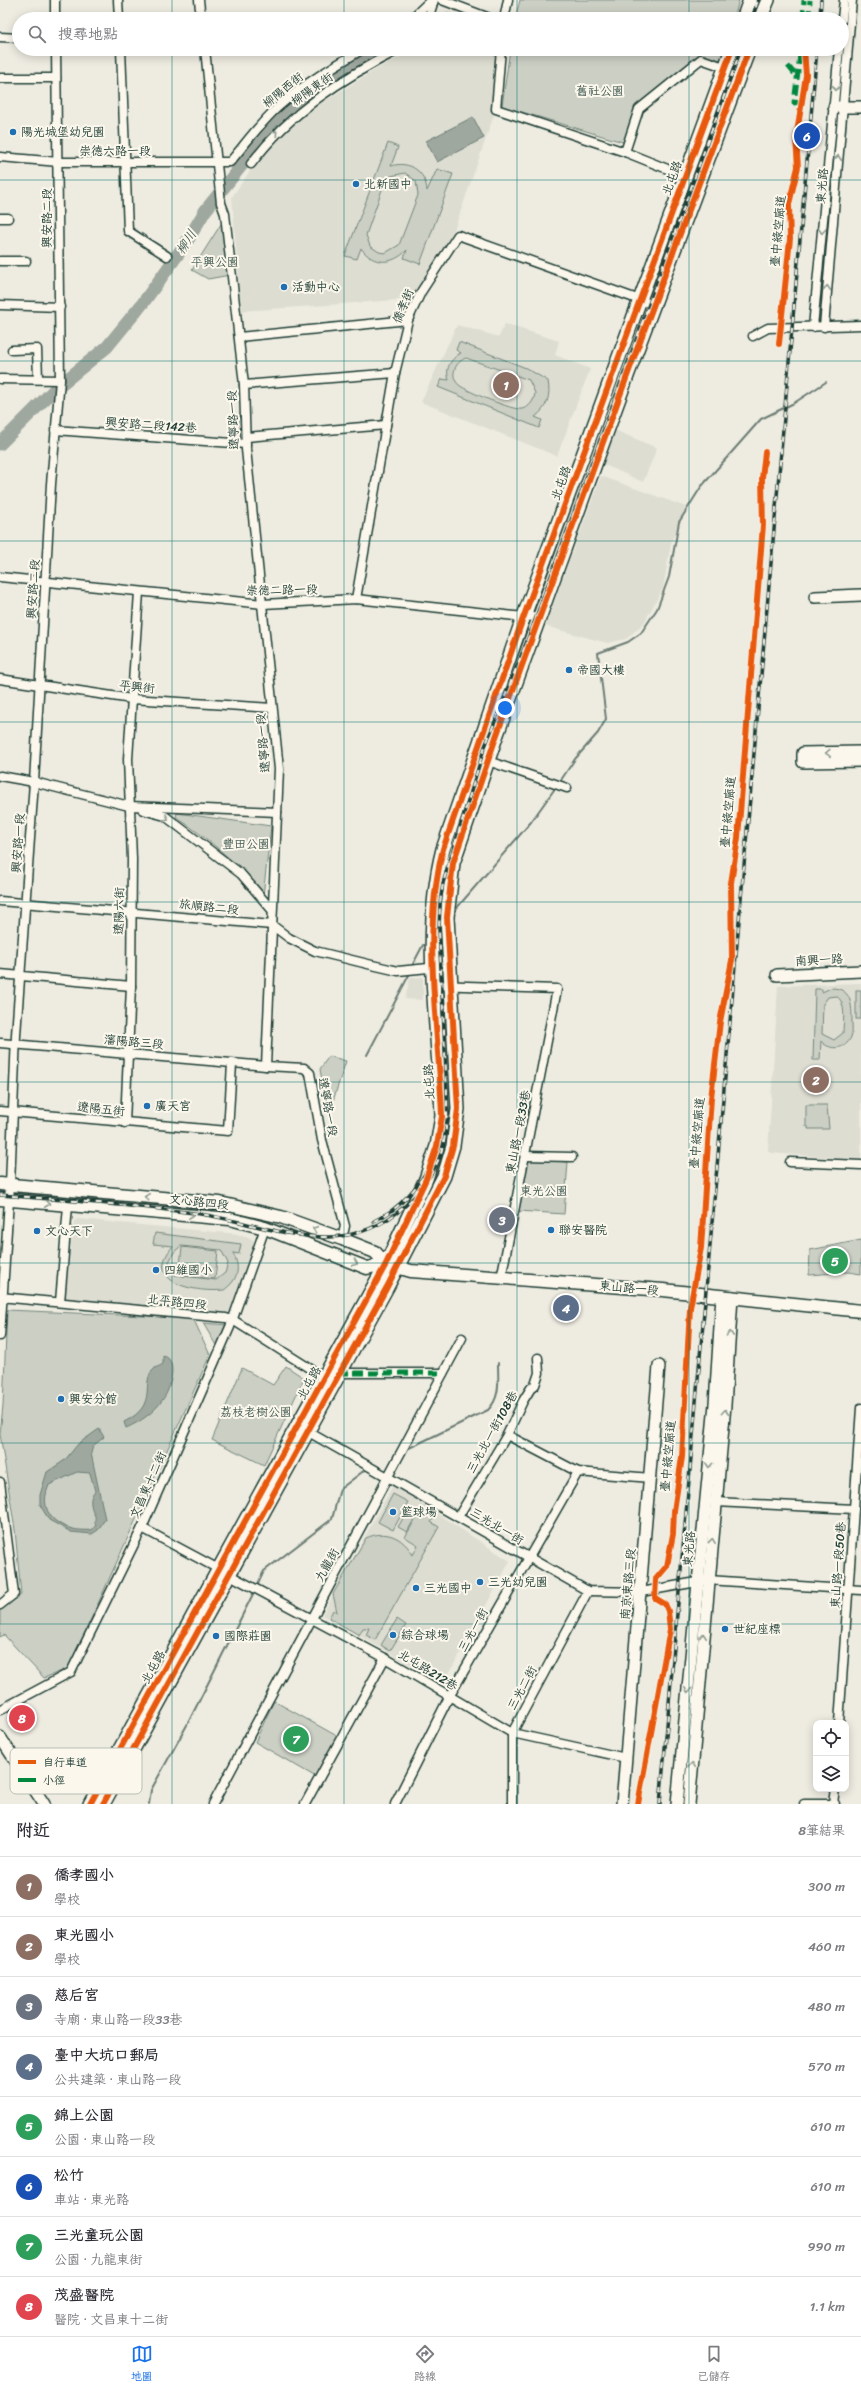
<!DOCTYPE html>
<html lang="zh-TW">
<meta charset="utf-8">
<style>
:root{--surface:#fff;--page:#f2f2f3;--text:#2b2b33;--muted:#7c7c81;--line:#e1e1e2;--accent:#1a73e8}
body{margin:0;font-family:Sriracha,"LXGW WenKai TC",sans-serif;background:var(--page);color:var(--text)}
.controls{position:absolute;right:12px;bottom:12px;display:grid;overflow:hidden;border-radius:8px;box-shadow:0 2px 10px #0003}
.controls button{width:36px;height:36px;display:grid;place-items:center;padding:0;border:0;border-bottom:1px solid var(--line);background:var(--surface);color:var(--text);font:20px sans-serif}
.you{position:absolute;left:505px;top:708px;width:14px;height:14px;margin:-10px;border:3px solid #fff;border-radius:50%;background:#1a73e8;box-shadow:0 0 0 6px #1a73e833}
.badge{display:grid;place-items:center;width:26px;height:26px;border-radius:50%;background:var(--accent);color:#fff;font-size:13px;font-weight:700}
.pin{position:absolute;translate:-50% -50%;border:2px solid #fff;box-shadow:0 1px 4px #0006}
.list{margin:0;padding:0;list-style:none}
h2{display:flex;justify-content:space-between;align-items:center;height:52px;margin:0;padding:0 16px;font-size:17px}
h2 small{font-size:13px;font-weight:400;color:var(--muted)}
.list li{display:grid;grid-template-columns:26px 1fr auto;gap:12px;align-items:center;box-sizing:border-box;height:60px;padding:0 16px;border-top:1px solid var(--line)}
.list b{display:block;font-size:15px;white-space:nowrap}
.list p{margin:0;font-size:13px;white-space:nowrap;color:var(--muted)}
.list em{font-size:13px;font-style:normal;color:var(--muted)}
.icon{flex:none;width:22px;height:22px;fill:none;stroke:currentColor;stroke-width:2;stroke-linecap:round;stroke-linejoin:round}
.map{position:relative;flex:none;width:861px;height:1804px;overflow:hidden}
.search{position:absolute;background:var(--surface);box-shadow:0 2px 10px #0003;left:12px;right:12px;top:12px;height:44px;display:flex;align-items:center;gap:10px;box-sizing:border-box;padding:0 14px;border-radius:22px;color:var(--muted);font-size:15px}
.sheet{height:532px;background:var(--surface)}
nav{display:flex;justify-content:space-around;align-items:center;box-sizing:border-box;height:56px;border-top:1px solid var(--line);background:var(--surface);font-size:11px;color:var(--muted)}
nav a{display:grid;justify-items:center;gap:2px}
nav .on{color:var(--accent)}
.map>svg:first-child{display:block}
</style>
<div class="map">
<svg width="861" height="1804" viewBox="0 0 861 1804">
<rect width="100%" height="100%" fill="#eeece1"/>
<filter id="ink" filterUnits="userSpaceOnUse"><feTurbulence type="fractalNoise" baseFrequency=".025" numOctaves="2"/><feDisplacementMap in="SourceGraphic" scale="8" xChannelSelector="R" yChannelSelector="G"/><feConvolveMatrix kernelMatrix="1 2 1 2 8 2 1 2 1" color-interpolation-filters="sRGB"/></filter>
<g filter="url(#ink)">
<g fill="#ddddd2">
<polygon points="446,11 467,19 441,19"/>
<polygon points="416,49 501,49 494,115 451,239 426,284 412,299 241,311 232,197 266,148 298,117 380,67"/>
<polygon points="505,324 559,341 555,355 590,369 557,456 421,402 457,325 499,337"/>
<polygon points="612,429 657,448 643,482 598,462"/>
<polygon points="601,476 686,507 671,543 663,588 644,623 626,639 607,643 545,626"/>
<polygon points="423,977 423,1000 405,999 410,978"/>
<polygon points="861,983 861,1160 771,1153 768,1151 778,986"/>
<polygon points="78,1219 237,1234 252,1239 254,1242 230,1311 225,1314 65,1298 74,1221"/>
<polygon points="393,1485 510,1561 444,1683 322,1615"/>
</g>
<g fill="#cbcfc4" stroke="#75867c" fill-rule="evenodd">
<polygon points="520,0 739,0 734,19 515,19"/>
<polygon points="510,49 725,49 722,60 704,57 639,109 626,143 502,106"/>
<path d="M388,143L398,147L391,166C410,160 426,172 427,191L437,169L453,174L420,264L404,258L407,250C393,265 373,266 361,248L357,259L345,256ZM405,173L416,181L418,195L399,245L385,253L379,252L370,246L366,235L384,184L391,176Z"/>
<polygon points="228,213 230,275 208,279 192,270"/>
<path d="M459,342L526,368L548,381C551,396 547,408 535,417L542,420L539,428L438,387L442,379L449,380C445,369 450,359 461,353L456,350ZM466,358L529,380L535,393C534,401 530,407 522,409C514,411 466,391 459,385C449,376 455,362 466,358Z"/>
<path d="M177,813L271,826L263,896C240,865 209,839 176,817Z"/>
<path d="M831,988C852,988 852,1005 852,1022C852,1026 853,1033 851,1037C846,1050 829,1051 821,1041L820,1060H813L815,989H822V992ZM836,996C847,1002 843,1022 843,1033L834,1040L822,1034L823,1004L828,997Z"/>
<rect x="856" y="990" width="5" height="29"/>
<polygon points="329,1056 346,1061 332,1104 326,1104 320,1069"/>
<polygon points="806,1105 827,1105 829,1129 808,1129 808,1126 806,1126"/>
<polygon points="527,1159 568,1162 564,1214 518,1211"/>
<path d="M155,1233L241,1244L239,1254L233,1253C241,1268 238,1280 224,1290C198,1293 141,1284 173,1246L153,1244ZM181,1246L221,1250L228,1263L225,1273L216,1280L175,1275L172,1272L169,1262L174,1252Z"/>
<polygon points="861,1240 861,1274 848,1272 809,1275 810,1250"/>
<polygon points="182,1247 218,1251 215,1279 179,1275"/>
<polygon points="7,1310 188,1318 194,1320 210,1355 69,1668 44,1678 4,1635 0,1637 0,1610 21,1595 15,1530 0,1434 3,1405"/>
<polygon points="203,1323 227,1325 217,1347"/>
<polygon points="286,1366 304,1378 264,1465 212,1440 242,1368 273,1385"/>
<polygon points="393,1494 408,1502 393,1530 378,1522"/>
<polygon points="409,1508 418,1512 407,1532 398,1527"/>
<path d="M421,1510L434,1518L431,1522L439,1527L375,1640L366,1635L369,1628H363L359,1635L329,1618L333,1610L337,1612L333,1594L366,1538C386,1529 403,1537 413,1555L418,1545L405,1537Z"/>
<polygon points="397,1619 406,1625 390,1651 381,1645"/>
<polygon points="274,1701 337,1736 316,1777 255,1742"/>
</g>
<g fill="#9fa89f" stroke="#6c7d74" fill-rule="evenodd">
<polygon points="473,117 484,138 437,162 426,141"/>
<path d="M163,1356C179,1358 170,1391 163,1399C155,1412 140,1422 126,1428L124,1422C161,1404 138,1382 155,1368C157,1367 160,1366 163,1364Z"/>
<path d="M99,1429L104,1437L93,1446L91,1453L105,1519L98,1530L92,1534L71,1532L49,1520L40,1505V1495L47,1472L65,1460L78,1444ZM77,1472L90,1473L95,1491C88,1498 91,1508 95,1516C96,1520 93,1521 96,1525L92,1530C65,1533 35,1517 49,1485Z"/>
</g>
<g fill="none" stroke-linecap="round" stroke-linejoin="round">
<g stroke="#6c7d74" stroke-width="2">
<polyline points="559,783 575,759 598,733 606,719 598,653 628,642 641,633 657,609 669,577 679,522 701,487 761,419 794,403 826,382"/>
<polyline points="455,910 531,822 556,787"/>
<polyline points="413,964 423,945"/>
<polyline points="367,1055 409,975"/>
<path d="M407,1449L488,1410C501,1397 498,1380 498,1363"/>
<polyline points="257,1586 264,1571 332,1519 340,1489 366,1469"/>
<polyline points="149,1804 151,1790 187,1725 255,1590"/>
</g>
<polyline stroke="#9fa89f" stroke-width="13" points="0,444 54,390 107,347 143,303 186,243 205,211 277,121 317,88 379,49"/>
<defs>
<g id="minor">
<polyline points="55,0 55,19"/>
<polyline points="118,0 119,19"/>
<polyline points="199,0 201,19"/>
<polyline points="442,0 492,19"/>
<polyline points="411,19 431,0"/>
<polyline points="428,19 434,0"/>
<polyline points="504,19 508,0"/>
<polyline points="842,19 844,0"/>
<polyline points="0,37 19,38"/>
<polyline points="121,49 128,231 167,256"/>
<polyline points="205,49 221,203 225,214 244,385 246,449 279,769 266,1066 304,1068 310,1073 322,1140 345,1226 342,1239"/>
<polyline points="501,49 496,109 625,152 685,176"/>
<polyline points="0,78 56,78"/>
<polyline points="625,152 639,109 701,59 724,67"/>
<path d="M0,157L59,162H230C246,143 260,123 279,106C304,84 334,66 363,49"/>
<path d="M251,164C290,112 342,78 400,49"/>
<polyline points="0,218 8,218"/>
<polyline points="0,261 26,261"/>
<polyline points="0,305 60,307"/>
<polyline points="813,327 839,49"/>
<polyline points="824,327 852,0"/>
<polyline points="753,336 768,328 861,325"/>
<polyline points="239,337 408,320"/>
<polyline points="12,350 37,349 38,379"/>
<polyline points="0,379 60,380"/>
<polyline points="244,385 395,373"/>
<polyline points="55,430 246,444"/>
<polyline points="247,437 386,425"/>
<polyline points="0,577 263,604 356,599 524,617 540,616"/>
<polyline points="356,599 395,373 408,320 421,292 458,235 654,305"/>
<polyline points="0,679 132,699 272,708"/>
<polyline points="488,761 567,788"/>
<polyline points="0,776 34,782 129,806 277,812"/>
<polyline points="143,810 165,816 241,874 272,910"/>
<polyline points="0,901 272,925 289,938 315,951 372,965 398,971 449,966"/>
<polyline points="0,974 131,986"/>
<polyline points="435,985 557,989 501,1279"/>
<polyline points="0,1043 266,1066"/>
<polyline points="0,1111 228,1131 232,1064"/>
<polyline points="125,1123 131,986 132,859 128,759 139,592"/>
<polyline points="525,1156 572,1157"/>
<polyline points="790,1162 861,1165"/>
<polyline points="0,1297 226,1318 233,1320 328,1380"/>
<polyline points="60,1302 68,1206"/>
<polyline points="0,1336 10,1185 16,1035 34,782 51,484 60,380 56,49"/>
<polyline points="339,1373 443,1373"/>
<polyline points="305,1430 588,1591 641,1592 708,1580 861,1590"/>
<polyline points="507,1435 578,1472 651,1478"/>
<polyline points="0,1482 14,1594 0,1605"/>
<polyline points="716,1502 854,1509"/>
<polyline points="458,1517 507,1435 523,1401 531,1388 535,1385 539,1373 538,1358"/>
<polyline points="142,1528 385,1658 512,1733 626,1758"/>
<polyline points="0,1710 71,1672 142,1528 230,1327 265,1228"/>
<polyline points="839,1723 861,1408"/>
<polyline points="833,1803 835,1789"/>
<polyline points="213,1804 462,1338"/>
<polyline points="305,1804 385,1658"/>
<polyline points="395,1804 449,1697 578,1472"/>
<polyline points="512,1804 512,1733 588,1591"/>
<polyline points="804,1804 835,1804"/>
</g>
<g id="tertiary">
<polyline points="834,107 861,107"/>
<polyline points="815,597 861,595"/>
<polyline points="861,752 803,753 803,762 861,761"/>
<polyline points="777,975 861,971"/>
<polyline points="0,1737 44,1804"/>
<polyline points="622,1804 659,1366"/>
<polyline points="677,1804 715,1404 722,1296"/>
<polyline points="689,1804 725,1405 732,1297"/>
</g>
<g id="secondary">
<polyline points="0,1184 220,1203 281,1217 342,1239 375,1252 386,1264"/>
<polyline points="0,1199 230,1219 265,1228 367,1268 386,1264 411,1271 663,1290 861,1311"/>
</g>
<g id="primary">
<polyline points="743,19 750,0"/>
<polyline points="760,19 768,0"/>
<path d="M90,1804L386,1264L426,1179L437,1146L442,1116C439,1029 421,935 443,849L521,624L732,49"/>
<polyline points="103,1804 387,1287 444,1176 453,1146 458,1109 447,917 453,863 496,737 627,376 749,49"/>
</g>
</defs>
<use href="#minor" stroke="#1f3d34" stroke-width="11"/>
<use href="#tertiary" stroke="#1f3d34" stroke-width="14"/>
<use href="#secondary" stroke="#1f3d34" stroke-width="15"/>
<use href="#primary" stroke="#1f3d34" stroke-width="16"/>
<use href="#minor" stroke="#fbf7ec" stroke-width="8"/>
<use href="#tertiary" stroke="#fbf7ec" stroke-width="11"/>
<use href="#secondary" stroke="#fbf7ec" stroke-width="12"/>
<use href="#primary" stroke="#fbf7ec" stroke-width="13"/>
<defs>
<g id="rail">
<polyline points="752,19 758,0"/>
<polyline points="820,19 821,0"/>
<polyline points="440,1131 441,1097"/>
<path d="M0,1195C65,1200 130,1205 194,1213C269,1223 340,1266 406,1205C421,1191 434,1173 441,1153C451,1120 446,1085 445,1051C443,1011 441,970 439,930L440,903L443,883L484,749L531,631L741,49"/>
<path d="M374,1221C399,1210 423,1183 433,1158"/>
<polyline points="660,1804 817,49"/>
</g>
</defs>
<use href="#rail" stroke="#1f3d34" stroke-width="3.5"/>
<use href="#rail" stroke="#fbf7ec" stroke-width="2" stroke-dasharray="6" stroke-linecap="butt"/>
<g stroke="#00873e" stroke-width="5" stroke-dasharray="10 5" stroke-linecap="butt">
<polyline points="803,19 804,0"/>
<polyline points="809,19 810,0"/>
<polyline points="800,55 794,103 803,101 803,99"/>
<polyline points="788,66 798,78"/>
<polyline points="339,1373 443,1373"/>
</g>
<defs>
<g id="cycleway">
<polyline points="779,344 790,239 789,204 798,167 796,139 806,75 804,49"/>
<path d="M90,1804L386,1264L426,1179L437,1146L442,1116C439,1029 421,935 443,849L521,624L732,49"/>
<polyline points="103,1804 387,1287 444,1176 453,1146 458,1109 447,917 453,863 496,737 627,376 749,49"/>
<polyline points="638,1804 670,1629 668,1611 665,1604 655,1598 656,1579 667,1566 673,1534 674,1511 682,1457 690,1308 701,1248 711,1098 720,1022 732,960 731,883 738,838 763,525 762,478 765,452"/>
</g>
</defs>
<use href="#cycleway" stroke="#fbf7ec" stroke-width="8"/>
<use href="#cycleway" stroke="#e8590c" stroke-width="6"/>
</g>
<defs><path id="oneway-chevron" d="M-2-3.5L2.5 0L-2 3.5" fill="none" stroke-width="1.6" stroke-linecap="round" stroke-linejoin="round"/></defs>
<g stroke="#8d9a90">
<use href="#oneway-chevron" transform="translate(836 88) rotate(95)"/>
<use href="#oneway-chevron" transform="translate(275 133) rotate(-48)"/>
<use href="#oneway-chevron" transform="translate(838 158) rotate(-85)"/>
<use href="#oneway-chevron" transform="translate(822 231) rotate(95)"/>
<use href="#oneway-chevron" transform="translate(827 288) rotate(-85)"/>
<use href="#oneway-chevron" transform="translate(828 753) rotate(178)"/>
<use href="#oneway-chevron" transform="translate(166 818) rotate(29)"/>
<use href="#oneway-chevron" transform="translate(147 1197) rotate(-175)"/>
<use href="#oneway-chevron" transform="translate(47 1204) rotate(6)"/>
<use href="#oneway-chevron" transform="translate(191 1215) rotate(5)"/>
<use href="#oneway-chevron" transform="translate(315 1229) rotate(-160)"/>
<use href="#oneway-chevron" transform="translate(355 1263) rotate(22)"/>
<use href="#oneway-chevron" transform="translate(730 1334) rotate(-87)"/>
<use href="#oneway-chevron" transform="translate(725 1412) rotate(-85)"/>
<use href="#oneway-chevron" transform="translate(709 1465) rotate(95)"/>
<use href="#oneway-chevron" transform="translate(712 1541) rotate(-84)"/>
<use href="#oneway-chevron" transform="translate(703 1636) rotate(-85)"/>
<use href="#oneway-chevron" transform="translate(688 1690) rotate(96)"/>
<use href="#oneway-chevron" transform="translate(692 1765) rotate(-85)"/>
</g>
</g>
<path fill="none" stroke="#0f766e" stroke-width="1" stroke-opacity="0.55" d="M172,0V19M344,0V19M517,0V19M689,0V19M172,49V1804M344,49V1804M517,49V1804M689,49V1804M0,180H861M0,361H861M0,541H861M0,722H861M0,902H861M0,1082H861M0,1263H861M0,1443H861M0,1624H861"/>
<g fill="#1f6fb2" stroke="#fbf7ec" stroke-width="1.5">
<circle cx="13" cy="132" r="4"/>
<circle cx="356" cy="184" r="4"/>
<circle cx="284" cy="287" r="4"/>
<circle cx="569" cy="670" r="4"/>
<circle cx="147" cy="1106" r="4"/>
<circle cx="551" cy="1230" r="4"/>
<circle cx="37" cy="1231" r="4"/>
<circle cx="156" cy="1270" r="4"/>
<circle cx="61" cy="1399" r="4"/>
<circle cx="393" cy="1512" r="4"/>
<circle cx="480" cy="1582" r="4"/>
<circle cx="416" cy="1588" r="4"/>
<circle cx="725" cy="1629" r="4"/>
<circle cx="393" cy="1635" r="4"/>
<circle cx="216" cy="1636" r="4"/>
</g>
<g text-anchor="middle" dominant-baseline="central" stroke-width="4" stroke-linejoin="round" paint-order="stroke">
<g font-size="12" fill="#1f3d34" stroke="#fbf7ec">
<text transform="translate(312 89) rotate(-35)">柳陽東街</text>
<text transform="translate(283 90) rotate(-39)">柳陽西街</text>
<text x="115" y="151">崇德六路一段</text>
<text transform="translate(672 178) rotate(-70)">北屯路</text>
<text transform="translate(822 186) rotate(-85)">東光路</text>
<text transform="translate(47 218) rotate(-90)">興安路二段</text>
<text transform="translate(778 231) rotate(-85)">臺中綠空廊道</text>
<text transform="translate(403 306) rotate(-67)">僑孝街</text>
<text transform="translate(233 420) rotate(-92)">遼寧路一段</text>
<text transform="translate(151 425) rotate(4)">興安路二段142巷</text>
<text transform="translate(561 483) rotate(-70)">北屯路</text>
<text transform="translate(33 589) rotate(-86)">興安路二段</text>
<text transform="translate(282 590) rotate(-1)">崇德二路一段</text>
<text transform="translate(137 687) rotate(6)">平興街</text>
<text transform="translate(263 743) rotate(-95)">遼寧路一段</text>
<text transform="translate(728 812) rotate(-85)">臺中綠空廊道</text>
<text transform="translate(18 843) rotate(-86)">興安路一段</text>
<text transform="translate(209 907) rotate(6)">旅順路二段</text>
<text transform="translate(119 911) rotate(-89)">遼陽六街</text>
<text transform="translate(819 960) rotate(-3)">南興一路</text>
<text transform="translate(134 1042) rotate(5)">瀋陽路三段</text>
<text transform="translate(429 1082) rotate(-93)">北屯路</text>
<text transform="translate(328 1107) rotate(80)">遼寧路一段</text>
<text transform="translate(101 1109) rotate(6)">遼陽五街</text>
<text transform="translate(518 1132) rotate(-79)">東山路一段33巷</text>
<text transform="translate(697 1133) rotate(-85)">臺中綠空廊道</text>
<text transform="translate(199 1202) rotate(6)">文心路四段</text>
<text transform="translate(629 1288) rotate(5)">東山路一段</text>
<text transform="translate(177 1302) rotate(6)">北平路四段</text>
<text transform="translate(309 1383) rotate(-61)">北屯路</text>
<text transform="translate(492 1432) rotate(-61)">三光北一街108巷</text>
<text transform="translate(668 1456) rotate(-85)">臺中綠空廊道</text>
<text transform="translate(148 1485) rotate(-66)">文昌東十二街</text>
<text transform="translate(497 1526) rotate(31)">三光北一街</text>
<text transform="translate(689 1549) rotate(-85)">東光路</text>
<text transform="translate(327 1565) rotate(-61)">九龍街</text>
<text transform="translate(838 1565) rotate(-86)">東山路一段50巷</text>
<text transform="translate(628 1584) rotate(-85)">南京東路三段</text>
<text transform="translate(473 1630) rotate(-61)">三光一街</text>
<text transform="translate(153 1667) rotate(-61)">北屯路</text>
<text transform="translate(428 1670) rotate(31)">北屯路212巷</text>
<text transform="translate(522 1688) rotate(-62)">三光二街</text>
</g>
<g font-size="12" fill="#415a51" stroke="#fbf7ec">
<text x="600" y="91">舊社公園</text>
<text x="215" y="262">平興公園</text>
<text x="246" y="844">豐田公園</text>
<text x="544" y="1191">東光公園</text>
<text x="256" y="1412">荔枝老樹公園</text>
</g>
<g font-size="12" fill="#1f3d34" stroke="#fbf7ec" text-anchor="start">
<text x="21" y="132">陽光城堡幼兒園</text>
<text x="364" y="184">北新國中</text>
<text x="292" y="287">活動中心</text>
<text x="577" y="670">帝國大樓</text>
<text x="155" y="1106">廣天宮</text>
<text x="559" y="1230">聯安醫院</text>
<text x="45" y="1231">文心天下</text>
<text x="164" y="1270">四維國小</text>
<text x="69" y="1399">興安分館</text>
<text x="401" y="1512">籃球場</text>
<text x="488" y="1582">三光幼兒園</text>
<text x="424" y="1588">三光國中</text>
<text x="733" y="1629">世紀座標</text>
<text x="401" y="1635">綜合球場</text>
<text x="224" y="1636">國際莊園</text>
</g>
<g font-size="13" font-style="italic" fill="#455d54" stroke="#fbf7ec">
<text transform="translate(186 242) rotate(-57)">柳川</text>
</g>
</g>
<rect x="10" y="1748" width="132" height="46" rx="6" fill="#fbf7ec" stroke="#b9bfb5" stroke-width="1"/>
<rect x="18" y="1760" width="18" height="4" fill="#e8590c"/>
<rect x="18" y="1778" width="18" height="4" fill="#00873e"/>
<g font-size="11" fill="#1f3d34">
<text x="43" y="1766">自行車道</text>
<text x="43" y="1784">小徑</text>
</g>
</svg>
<div class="controls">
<button><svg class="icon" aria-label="locate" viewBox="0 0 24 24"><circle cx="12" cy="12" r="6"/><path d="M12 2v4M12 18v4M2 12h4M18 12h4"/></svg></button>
<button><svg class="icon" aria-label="layers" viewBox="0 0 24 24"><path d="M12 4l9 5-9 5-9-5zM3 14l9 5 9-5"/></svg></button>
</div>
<div class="you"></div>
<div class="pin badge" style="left:506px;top:385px;background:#8d6e63">1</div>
<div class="pin badge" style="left:816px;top:1080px;background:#8d6e63">2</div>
<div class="pin badge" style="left:502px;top:1220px;background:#6b7280">3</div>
<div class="pin badge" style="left:566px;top:1308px;background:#5c6f8a">4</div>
<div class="pin badge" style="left:835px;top:1261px;background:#2e9e5b">5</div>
<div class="pin badge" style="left:807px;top:136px;background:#1a4fb4">6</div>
<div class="pin badge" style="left:296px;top:1739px;background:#2e9e5b">7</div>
<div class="pin badge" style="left:22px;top:1718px;background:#e0444e">8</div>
<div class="search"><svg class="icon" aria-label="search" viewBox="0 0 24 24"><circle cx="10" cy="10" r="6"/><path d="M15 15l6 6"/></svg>搜尋地點</div>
</div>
<section class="sheet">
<h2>附近<small>8筆結果</small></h2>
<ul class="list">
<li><span class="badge" style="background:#8d6e63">1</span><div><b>僑孝國小</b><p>學校</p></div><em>300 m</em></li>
<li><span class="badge" style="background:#8d6e63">2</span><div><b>東光國小</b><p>學校</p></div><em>460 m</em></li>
<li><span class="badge" style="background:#6b7280">3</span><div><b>慈后宮</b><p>寺廟 · 東山路一段33巷</p></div><em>480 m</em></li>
<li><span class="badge" style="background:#5c6f8a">4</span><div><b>臺中大坑口郵局</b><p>公共建築 · 東山路一段</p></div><em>570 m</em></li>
<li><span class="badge" style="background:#2e9e5b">5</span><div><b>錦上公園</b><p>公園 · 東山路一段</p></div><em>610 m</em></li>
<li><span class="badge" style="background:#1a4fb4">6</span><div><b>松竹</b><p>車站 · 東光路</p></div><em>610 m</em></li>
<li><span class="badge" style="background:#2e9e5b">7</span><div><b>三光童玩公園</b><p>公園 · 九龍東街</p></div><em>990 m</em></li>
<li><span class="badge" style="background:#e0444e">8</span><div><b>茂盛醫院</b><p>醫院 · 文昌東十二街</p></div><em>1.1 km</em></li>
</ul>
</section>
<nav>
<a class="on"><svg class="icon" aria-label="map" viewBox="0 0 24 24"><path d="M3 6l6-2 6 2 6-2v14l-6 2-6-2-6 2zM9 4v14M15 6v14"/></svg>地圖</a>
<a><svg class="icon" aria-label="directions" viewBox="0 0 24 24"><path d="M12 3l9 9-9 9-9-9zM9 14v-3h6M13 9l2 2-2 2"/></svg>路線</a>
<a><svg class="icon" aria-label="saved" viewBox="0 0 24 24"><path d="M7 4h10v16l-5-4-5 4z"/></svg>已儲存</a>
</nav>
